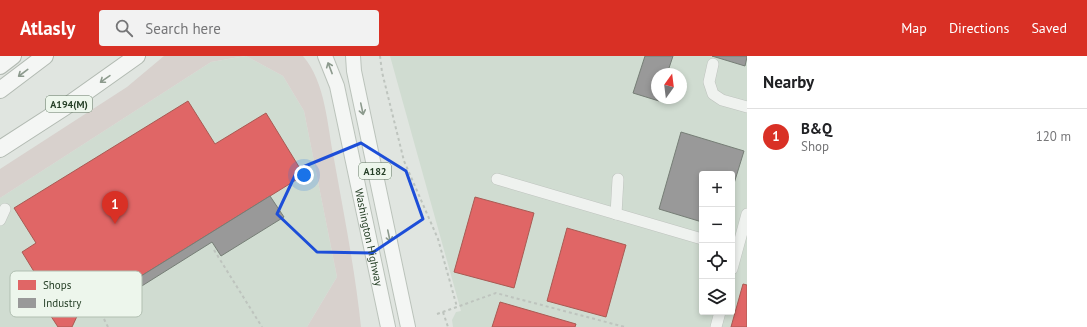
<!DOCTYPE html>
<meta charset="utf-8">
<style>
:root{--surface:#fff;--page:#f2f2f2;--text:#202124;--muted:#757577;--line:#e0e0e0;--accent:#d93025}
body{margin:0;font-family:"PT Sans",sans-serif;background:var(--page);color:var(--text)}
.controls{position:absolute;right:12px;bottom:12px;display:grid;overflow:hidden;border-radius:4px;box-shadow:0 2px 6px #0003}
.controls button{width:36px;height:36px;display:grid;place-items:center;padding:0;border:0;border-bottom:1px solid var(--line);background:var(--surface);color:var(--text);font:20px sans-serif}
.compass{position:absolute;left:651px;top:12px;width:36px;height:36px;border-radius:50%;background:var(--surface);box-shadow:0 2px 6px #0003;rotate:14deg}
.you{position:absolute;left:304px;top:119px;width:14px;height:14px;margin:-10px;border:3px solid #fff;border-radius:50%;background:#1a73e8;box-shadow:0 0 0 6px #1a73e833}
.badge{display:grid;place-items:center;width:26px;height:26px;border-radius:50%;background:var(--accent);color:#fff;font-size:13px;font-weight:700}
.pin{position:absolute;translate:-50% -33px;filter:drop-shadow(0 1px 2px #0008)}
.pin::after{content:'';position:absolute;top:21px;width:14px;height:12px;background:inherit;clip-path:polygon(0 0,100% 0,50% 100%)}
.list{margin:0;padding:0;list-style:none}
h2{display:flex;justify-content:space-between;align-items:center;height:52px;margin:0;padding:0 16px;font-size:17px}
h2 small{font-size:13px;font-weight:400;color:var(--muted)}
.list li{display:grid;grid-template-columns:26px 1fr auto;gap:12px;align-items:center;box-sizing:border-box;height:56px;padding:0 16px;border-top:1px solid var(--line)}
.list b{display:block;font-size:15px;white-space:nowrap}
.list p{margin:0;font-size:13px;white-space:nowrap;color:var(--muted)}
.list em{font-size:13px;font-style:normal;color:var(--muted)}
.icon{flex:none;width:22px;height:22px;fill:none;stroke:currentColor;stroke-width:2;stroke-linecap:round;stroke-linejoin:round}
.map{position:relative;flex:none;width:747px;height:271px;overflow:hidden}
header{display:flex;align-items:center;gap:24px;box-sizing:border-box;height:56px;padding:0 20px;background:var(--accent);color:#fff}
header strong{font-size:19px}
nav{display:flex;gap:22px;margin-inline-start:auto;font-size:14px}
.search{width:280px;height:36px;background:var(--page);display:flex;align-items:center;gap:10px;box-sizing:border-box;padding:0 14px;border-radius:4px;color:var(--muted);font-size:15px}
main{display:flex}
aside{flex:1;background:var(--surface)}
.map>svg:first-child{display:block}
</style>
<header>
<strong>Atlasly</strong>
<div class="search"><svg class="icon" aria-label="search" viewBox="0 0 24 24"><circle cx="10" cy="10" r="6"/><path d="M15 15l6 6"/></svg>Search here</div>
<nav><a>Map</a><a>Directions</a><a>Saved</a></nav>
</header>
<main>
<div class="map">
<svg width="747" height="271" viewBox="0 0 747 271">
<rect width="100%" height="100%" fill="#e0e5e0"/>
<g fill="#d0dcd1" fill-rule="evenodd">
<polygon points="246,0 283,20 304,55 337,221 307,271 0,271 0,142 211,6"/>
<path d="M390,0H747V271H453L452,264L456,256L461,255ZM657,18H681V42H657ZM702,118H732V256H702Z"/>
</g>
<g fill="#d8d1cd">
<polygon points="164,0 245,0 211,6 0,142 0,113 127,31"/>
<path d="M246,0H303C326,27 327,69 334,103C344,159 355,214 361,271H307L337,221L304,55L283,20Z"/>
</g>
<g fill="#e06666" stroke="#a85a53">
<polygon points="188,45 215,88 266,57 304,119 125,230 129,238 101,255 97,247 80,258 79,256 72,271 58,271 41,245 49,240 22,196 36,187 14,152"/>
<polygon points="475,141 534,157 514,232 454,216"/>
<polygon points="567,172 626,189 606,261 547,245"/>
<polygon points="743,228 747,229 747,271 731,271"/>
<polygon points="500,246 576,268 575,271 492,271"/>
</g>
<g fill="#999" stroke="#767e76">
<polygon points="645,0 673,0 667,18 657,18 657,42 660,42 659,45 633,37"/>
<polygon points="712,0 747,0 747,1 745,10"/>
<polygon points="681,76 744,95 732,134 732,118 702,118 702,166 659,153"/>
<polygon points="270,140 284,161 221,200 212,186 129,238 125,230"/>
</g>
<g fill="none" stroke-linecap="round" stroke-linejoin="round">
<defs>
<g id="minor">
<polyline points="713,8 709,26 713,38 722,44 747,51"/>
<polyline points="497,123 702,183"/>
<polyline points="616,158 618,123"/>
<polyline points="0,164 5,153"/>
<polyline points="732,213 747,158"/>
<polyline points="716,271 720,256"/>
</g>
<g id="major">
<path id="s1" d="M325,0L337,30L388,271"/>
<polyline points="353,0 354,15 408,271"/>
</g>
<g id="highway">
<polyline points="0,10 13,0"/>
<polyline points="0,34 45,0"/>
<polyline points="0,93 65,51 137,0"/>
</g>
</defs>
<use href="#minor" stroke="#bec3be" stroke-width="12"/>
<use href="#major" stroke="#bbc3bb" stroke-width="16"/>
<use href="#highway" stroke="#b2bab2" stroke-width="18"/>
<g stroke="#bec4be" stroke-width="2" stroke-dasharray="3 3" stroke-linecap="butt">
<polyline points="380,0 382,16 404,105 438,183 457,251"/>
<polyline points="214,194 262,271"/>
<polyline points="443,256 448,271"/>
<polyline points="437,258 496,237 625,271"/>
<polyline points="104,263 108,271"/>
</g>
<use href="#minor" stroke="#eff2ef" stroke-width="11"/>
<use href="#major" stroke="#f4f6f4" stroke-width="14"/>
<use href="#highway" stroke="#f4f6f4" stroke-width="16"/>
</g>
<defs><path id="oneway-shaft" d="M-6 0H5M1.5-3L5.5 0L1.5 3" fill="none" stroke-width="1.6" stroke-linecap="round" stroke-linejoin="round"/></defs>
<g stroke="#8c9a8d">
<use href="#oneway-shaft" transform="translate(330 12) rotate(-111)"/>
<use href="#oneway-shaft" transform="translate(23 17) rotate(143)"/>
<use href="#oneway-shaft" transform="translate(105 23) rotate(145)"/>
<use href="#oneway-shaft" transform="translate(362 53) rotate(78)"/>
<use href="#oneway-shaft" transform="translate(389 180) rotate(78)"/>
</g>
<path fill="none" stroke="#1d4ed8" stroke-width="3" stroke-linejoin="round" d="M361,87L406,115L423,163L372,197L317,196L277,158L298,113Z"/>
<g text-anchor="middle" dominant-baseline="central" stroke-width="4" stroke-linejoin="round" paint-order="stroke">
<g fill="#edf6ec" stroke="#617661" stroke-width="1">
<rect x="46" y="40" width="46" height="16" rx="3"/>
<rect x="359" y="107" width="32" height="16" rx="3"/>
</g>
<g font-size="10" font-weight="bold" fill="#253f26">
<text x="69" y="48">A194(M)</text>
<text x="375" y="115">A182</text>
</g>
<g font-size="11" fill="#253f26" stroke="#edf6ec">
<text stroke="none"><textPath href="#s1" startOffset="187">Washington Highway</textPath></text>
</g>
</g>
<rect x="10" y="215" width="132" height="46" rx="6" fill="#edf6ec" stroke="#b1bfb1" stroke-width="1"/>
<rect x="18" y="224" width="18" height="10" fill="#e06666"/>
<rect x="18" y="242" width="18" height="10" fill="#999"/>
<g font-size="11" fill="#253f26">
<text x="43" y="233">Shops</text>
<text x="43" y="251">Industry</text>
</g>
</svg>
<div class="controls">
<button>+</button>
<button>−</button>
<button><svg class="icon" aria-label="locate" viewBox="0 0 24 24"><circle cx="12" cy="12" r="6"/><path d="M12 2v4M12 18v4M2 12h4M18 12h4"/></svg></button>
<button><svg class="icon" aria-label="layers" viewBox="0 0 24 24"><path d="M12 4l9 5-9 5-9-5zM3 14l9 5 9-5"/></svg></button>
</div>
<svg class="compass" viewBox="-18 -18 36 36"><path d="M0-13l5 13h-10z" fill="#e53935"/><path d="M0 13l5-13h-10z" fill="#757577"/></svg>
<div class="you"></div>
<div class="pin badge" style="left:115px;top:168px">1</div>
</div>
<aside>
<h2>Nearby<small></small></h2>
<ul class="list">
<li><span class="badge">1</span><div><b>B&amp;Q</b><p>Shop</p></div><em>120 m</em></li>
</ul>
</aside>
</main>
